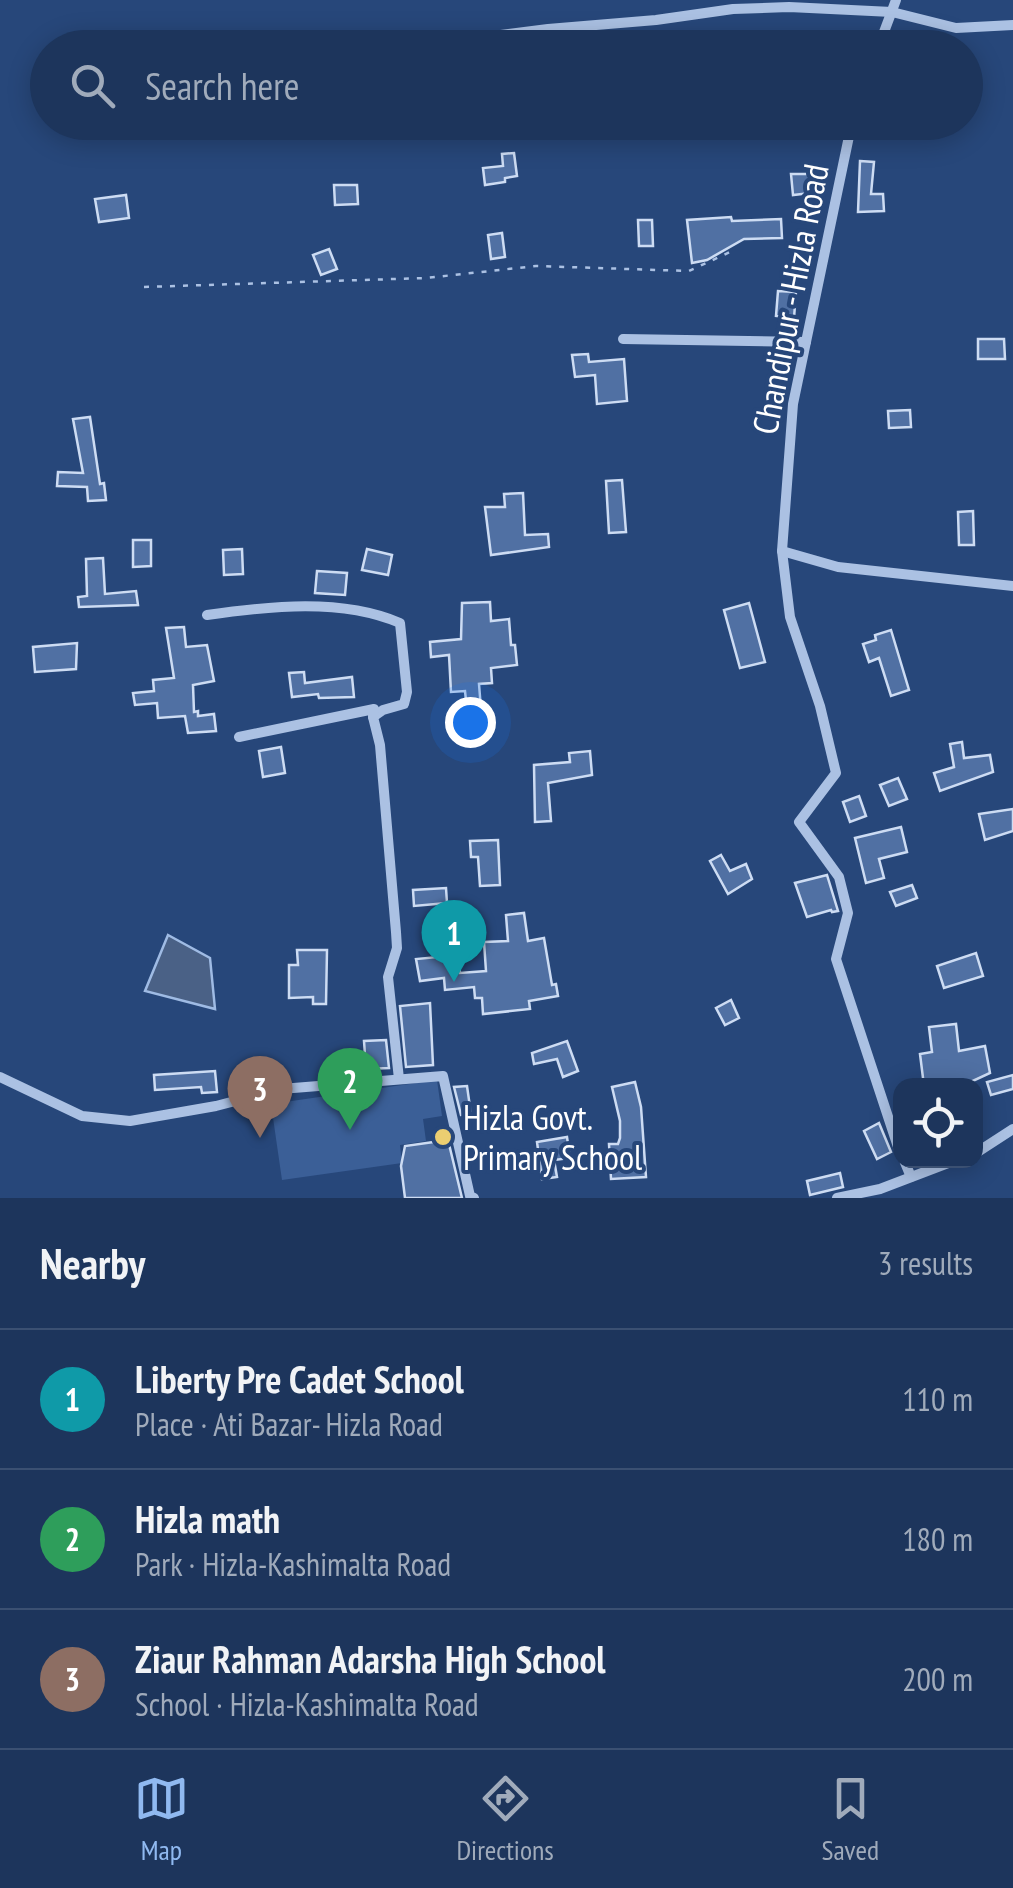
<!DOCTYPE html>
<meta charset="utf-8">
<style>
:root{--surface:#1d355c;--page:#2a4065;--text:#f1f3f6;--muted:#a0abbb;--line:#3b5072;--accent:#90b9f0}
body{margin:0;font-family:"PT Sans Narrow",sans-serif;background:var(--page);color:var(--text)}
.controls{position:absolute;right:30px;bottom:30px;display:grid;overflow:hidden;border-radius:20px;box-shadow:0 5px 25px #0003}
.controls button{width:90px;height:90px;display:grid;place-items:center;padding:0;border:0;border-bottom:2px solid var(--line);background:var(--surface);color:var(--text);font:50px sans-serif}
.you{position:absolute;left:470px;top:722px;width:35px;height:35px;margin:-25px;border:8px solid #fff;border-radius:50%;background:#1a73e8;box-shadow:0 0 0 15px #1a73e833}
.badge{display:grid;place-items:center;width:65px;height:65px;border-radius:50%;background:var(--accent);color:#fff;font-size:32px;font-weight:700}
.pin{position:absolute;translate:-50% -82px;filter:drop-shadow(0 2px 5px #0008)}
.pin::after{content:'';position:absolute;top:52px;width:35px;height:30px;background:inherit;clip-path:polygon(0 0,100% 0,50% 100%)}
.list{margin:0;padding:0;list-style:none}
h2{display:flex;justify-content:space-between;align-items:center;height:130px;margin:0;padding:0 40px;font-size:42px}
h2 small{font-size:32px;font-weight:400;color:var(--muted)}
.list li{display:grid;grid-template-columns:65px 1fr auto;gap:30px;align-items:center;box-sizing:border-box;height:140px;padding:0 40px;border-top:2px solid var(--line)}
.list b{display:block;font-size:38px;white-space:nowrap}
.list p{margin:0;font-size:32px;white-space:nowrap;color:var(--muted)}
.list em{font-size:32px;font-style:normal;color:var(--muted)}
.icon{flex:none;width:55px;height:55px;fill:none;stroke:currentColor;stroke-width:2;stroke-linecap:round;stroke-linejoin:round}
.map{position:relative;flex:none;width:1013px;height:1198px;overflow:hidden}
.search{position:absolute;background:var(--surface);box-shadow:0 5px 25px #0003;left:30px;right:30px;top:30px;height:110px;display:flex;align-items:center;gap:25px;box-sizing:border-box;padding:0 35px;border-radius:55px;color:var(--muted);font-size:38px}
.sheet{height:550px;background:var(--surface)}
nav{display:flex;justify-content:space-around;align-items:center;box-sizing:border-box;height:140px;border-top:2px solid var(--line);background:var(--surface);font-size:28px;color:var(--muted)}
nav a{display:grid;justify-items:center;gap:5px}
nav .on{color:var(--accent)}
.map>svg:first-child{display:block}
</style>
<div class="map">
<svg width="1013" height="1198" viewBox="0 0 1013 1198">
<rect width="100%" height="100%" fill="#27477a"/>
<polygon fill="#3b5f97" points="437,1080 442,1116 423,1119 426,1141 400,1145 402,1163 282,1180 271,1104"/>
<polygon fill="#4a6186" stroke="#9fbbe4" stroke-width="2.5" points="168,935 210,958 215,1009 145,991"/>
<g fill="#5070a3" stroke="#cddcf3" stroke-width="2.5">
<polygon points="514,153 517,176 505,178 505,182 485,185 483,168 503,166 502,154"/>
<polygon points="860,161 874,162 871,194 883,194 884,211 858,212"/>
<polygon points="791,174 809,174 811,193 793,195"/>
<polygon points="334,185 357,185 358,204 335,205"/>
<polygon points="126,195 129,218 99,222 95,199"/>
<polygon points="731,217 732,221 781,219 782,238 744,239 707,260 692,263 687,220"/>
<polygon points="638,220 652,220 653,246 639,246"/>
<polygon points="502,233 505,257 491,259 488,235"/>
<polygon points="329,249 337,269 321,275 313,255"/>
<polygon points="778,291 796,292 794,318 776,316"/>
<polygon points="978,339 1004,339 1005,359 978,359"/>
<polygon points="588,354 589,362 624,359 627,401 597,404 595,375 575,377 572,355"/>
<polygon points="910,410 911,427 889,428 888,411"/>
<polygon points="90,417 100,484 104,483 106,500 88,501 87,487 57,486 58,472 83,473 73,419"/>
<polygon points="622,480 626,532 609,533 606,481"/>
<polygon points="523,493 525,535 548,534 549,547 491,555 485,507 505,507 504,494"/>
<polygon points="973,511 974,545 959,545 958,512"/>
<polygon points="133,540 151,540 151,566 133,567"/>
<polygon points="242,549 243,574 224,575 223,550"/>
<polygon points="367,549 392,555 388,575 362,570"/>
<polygon points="103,558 105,594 136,591 138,605 79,607 78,597 87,596 86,559"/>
<polygon points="317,571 347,573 345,595 315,593"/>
<polygon points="490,602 491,621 509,619 511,645 515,645 517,665 491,668 492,683 479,684 481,709 467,710 465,691 451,692 449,655 431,657 430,642 461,639 462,603"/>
<polygon points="749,603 765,662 740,668 724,610"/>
<polygon points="184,627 186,647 207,645 214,681 193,685 194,712 198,711 198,716 214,714 216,731 188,733 185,716 158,718 157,703 135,705 133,693 154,691 153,680 174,678 166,628"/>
<polygon points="891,630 909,690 891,696 879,658 869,662 863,644 876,640 875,635"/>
<polygon points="77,643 76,669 35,672 33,647"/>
<polygon points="304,672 305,683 352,677 354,697 319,698 318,694 292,697 289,673"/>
<polygon points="962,742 964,758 990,755 993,772 940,791 934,773 954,767 950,744"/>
<polygon points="281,747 285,773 263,777 259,751"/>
<polygon points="590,751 592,775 548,783 551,821 535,822 534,765 570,762 569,753"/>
<polygon points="898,778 907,799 889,806 880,785"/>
<polygon points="859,796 866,816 850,822 843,802"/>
<polygon points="1013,809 1013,831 985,840 979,814"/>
<polygon points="901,827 907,852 879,859 884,878 866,883 855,838"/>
<polygon points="498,840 500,885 480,886 478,857 471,857 470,841"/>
<polygon points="721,855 730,871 746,864 752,879 728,894 710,861"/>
<polygon points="827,875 838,911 832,912 831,910 807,917 795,883"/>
<polygon points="912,885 917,898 896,906 890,892"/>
<polygon points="446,888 447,903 414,906 413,890"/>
<polygon points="524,913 528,941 544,938 552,985 556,984 558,996 529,1001 530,1009 483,1014 482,998 475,998 474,987 445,990 444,978 420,981 416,959 458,955 460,973 486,971 484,942 508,941 506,915"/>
<polygon points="297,950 327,950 326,1004 313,1004 313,997 289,998 289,965 298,965"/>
<polygon points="976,953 983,976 944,988 937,966"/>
<polygon points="731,1000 739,1018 725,1025 716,1008"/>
<polygon points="430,1003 433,1065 406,1067 400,1006"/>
<polygon points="956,1024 959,1051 985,1046 990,1073 962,1086 924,1086 920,1054 932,1052 929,1027"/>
<polygon points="386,1040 389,1068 366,1069 364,1041"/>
<polygon points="567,1041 578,1071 563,1077 557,1059 534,1064 532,1053"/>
<polygon points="215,1071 217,1092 202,1093 201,1087 155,1090 154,1075"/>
<polygon points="1013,1075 1013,1089 991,1095 987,1082"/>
<polygon points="635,1082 641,1107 646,1177 611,1179 609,1144 618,1144 620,1138 620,1121 612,1087"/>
<polygon points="467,1086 471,1114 461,1115 454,1087"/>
<polygon points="879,1123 891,1152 877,1159 864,1131"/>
<polygon points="567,1137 570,1158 554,1160 557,1177 542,1179 537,1142"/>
<polygon points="448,1140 462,1198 405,1198 401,1166 405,1146"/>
<polygon points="840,1173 843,1187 810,1195 807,1181"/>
</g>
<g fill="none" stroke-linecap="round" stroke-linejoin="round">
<polyline stroke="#abc1e3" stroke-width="2.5" stroke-dasharray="5 8" stroke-linecap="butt" points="144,287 426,278 536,266 689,271 730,252"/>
<g stroke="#abc1e3" stroke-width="10">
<polyline points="398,48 548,29 656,20 733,9 789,7 892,12 956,28 1013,25"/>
<polyline points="878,48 896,0"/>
<polyline points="852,122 793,404 782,551 790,617 820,706 836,773 799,822 839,877 848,913 836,959 900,1153"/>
<polyline points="623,339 806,342"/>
<polyline points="782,551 838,567 1013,586"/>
<path d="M207,615C270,606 342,598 400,623L407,692L404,704L383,710L373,717L380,745L396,932L397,948L388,977L399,1079"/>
<polyline points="239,737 374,709 373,717"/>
<polyline points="0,1077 82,1116 130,1121 216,1106 281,1089 443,1076 470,1196 474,1198"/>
<polyline points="976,1153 1013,1129"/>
<polyline points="904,1160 911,1177"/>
<polyline points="837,1198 880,1189 956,1160"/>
</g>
</g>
<circle fill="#ebce71" stroke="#27477a" stroke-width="4" cx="443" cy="1137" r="10"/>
<g text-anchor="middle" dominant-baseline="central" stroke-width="8" stroke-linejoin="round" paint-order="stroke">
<g font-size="35" fill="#fff" stroke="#27477a">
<text transform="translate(790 299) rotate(-79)">Chandipur - Hizla Road</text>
</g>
<g font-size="35" fill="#fff" stroke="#27477a" text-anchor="start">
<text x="463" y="1117">Hizla Govt.<tspan x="463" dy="40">Primary School</tspan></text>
</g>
</g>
</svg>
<div class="controls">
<button><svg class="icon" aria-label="locate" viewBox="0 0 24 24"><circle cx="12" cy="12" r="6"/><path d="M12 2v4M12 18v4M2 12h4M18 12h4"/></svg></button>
</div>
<div class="you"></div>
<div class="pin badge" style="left:454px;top:982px;background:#0f9aa8">1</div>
<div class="pin badge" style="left:350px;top:1130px;background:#2e9e5b">2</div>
<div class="pin badge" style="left:260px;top:1138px;background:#8d6e63">3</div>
<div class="search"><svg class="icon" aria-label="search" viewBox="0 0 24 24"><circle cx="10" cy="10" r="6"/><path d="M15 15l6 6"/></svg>Search here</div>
</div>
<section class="sheet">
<h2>Nearby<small>3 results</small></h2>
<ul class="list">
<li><span class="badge" style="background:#0f9aa8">1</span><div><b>Liberty Pre Cadet School</b><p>Place · Ati Bazar- Hizla Road</p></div><em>110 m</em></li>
<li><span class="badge" style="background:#2e9e5b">2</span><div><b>Hizla math</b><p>Park · Hizla-Kashimalta Road</p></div><em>180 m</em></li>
<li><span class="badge" style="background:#8d6e63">3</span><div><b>Ziaur Rahman Adarsha High School</b><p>School · Hizla-Kashimalta Road</p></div><em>200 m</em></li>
</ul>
</section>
<nav>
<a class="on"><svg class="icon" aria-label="map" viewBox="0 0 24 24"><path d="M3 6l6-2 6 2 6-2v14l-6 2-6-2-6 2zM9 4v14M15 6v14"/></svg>Map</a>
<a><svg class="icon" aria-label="directions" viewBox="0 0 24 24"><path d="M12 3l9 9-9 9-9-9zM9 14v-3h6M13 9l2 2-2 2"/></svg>Directions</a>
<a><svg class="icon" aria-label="saved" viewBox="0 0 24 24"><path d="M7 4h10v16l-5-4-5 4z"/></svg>Saved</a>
</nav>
